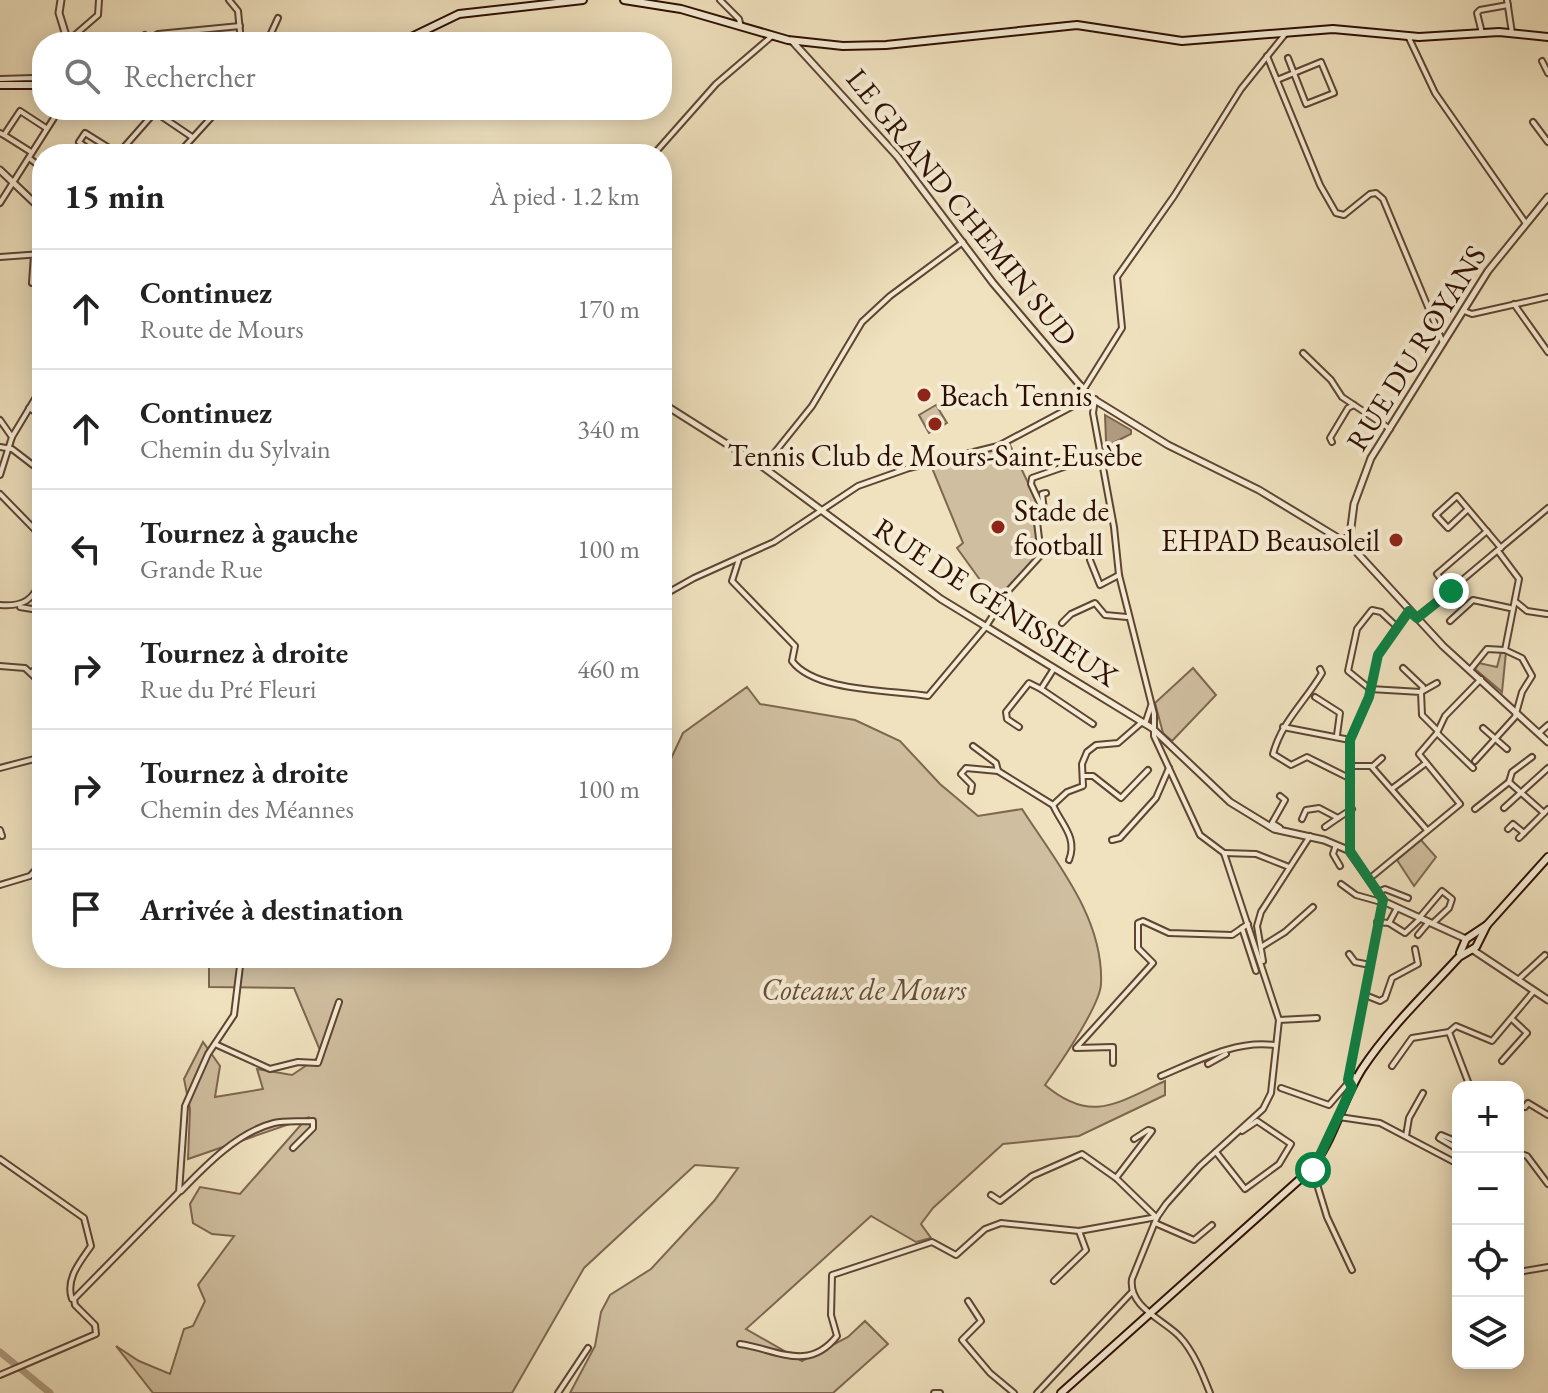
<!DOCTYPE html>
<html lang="fr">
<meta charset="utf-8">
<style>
:root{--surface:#fff;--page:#f2f2f2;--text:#222;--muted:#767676;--line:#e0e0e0}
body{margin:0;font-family:"EB Garamond",serif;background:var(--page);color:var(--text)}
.controls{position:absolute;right:24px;bottom:24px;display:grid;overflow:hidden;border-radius:16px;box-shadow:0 4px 20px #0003}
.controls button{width:72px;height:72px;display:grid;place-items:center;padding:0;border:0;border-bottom:2px solid var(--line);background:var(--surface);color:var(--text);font:40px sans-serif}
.stop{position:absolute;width:24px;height:24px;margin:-18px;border:6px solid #0b8043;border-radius:50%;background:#fff}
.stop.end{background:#0b8043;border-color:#fff;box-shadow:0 2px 8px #0008}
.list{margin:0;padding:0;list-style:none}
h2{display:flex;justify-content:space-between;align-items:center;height:104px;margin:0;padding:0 32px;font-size:34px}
h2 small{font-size:26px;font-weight:400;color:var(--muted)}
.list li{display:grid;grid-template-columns:52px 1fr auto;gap:24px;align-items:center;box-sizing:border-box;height:120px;padding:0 32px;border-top:2px solid var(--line)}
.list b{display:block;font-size:30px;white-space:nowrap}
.list p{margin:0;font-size:26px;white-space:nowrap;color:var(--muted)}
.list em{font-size:26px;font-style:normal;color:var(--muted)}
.icon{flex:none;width:44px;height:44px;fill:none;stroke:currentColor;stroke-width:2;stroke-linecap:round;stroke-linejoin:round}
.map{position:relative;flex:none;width:1548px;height:1393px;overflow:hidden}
.search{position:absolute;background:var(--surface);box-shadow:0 4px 20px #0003;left:32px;top:32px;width:640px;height:88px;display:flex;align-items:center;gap:20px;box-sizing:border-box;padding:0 28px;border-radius:32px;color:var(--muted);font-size:30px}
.panel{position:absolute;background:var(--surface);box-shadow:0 4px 20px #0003;left:32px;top:144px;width:640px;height:824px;border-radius:32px}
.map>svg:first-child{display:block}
</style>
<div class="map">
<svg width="1548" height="1393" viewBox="0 0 1548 1393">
<rect width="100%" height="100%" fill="#f0e2bf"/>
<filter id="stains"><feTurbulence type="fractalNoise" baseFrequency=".0025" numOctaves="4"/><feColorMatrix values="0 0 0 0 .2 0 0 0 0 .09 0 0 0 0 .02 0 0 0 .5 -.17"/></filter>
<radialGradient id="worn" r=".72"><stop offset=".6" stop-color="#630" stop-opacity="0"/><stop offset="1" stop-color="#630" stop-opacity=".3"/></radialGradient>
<g fill="#cfbe9f" stroke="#7e6650" stroke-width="2">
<polygon points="936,405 947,423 929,433 919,415"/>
<polygon points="1010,445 1041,510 1037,556 996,602 957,548 963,543 932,468"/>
<polygon points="1501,652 1506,652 1502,692 1475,669 1479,663 1497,667"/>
<polygon points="1193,668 1216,695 1172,741 1163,733 1155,703"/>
<path d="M747,687L760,704L855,720L900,741L940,784L978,816L1022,809C1056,862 1104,918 1101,984C1100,1006 1059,1065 1045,1085C1091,1124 1117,1103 1165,1081V1095L1079,1136L1003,1144L933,1208L921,1224L931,1238L916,1242L871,1216L746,1329L802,1361L848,1337L865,1321L888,1344L833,1393H570L595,1346L601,1312L610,1295L651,1269L714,1201L738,1168L695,1165L584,1268L512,1393H153L116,1346L139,1361L170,1374L184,1329L193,1326L205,1301L198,1285L234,1236L212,1234L193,1223L190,1204L200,1187L240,1194L307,1118L188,1159L190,1109L184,1079L203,1042L220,1066L215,1097L263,1089L257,1069L292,1075L322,1055L294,988L209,987V958H662V766L668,765L683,733Z"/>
<polygon points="1421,840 1436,857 1414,886 1397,860"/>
</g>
<polygon fill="#ae9a7f" stroke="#7b624d" stroke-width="2" points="1105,415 1131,430 1131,434 1111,444 1106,441"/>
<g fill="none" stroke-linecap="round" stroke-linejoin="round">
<polyline stroke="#ae9a7f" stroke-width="7" points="0,1352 50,1393"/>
<defs>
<g id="minor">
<polyline points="229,0 238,11 241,42"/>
<polyline points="720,0 739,19 741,27"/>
<polyline points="1507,0 1512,33"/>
<polyline points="1482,33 1477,13 1480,10 1508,5"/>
<polyline points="145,35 151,38 158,34 240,26"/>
<polyline points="1408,36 1435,93 1525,222"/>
<polyline points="68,41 98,15 99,0"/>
<polyline points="267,42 278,18"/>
<polyline points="1267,56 1320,185 1336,213 1344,215 1370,194 1376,193 1383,199 1443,343"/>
<polyline points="1542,61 1548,73"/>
<polyline points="0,79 33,78 36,85"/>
<polyline points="1277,80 1321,62 1334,93 1306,104 1288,58"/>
<polyline points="1533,122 1548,142"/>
<polyline points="0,133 4,135 20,111 46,128"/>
<polyline points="4,135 31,152"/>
<polyline points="95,154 79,142 85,133 117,153"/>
<polyline points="118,154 155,112 192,137"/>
<polyline points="178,154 218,110"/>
<polyline points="654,154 716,84 772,36"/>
<polyline points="29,158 42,168"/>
<polyline points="0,203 59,110"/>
<polyline points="0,257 42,254"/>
<polyline points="32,283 34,255"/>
<polyline points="1514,304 1548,352"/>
<polyline points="1464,311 1472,314 1548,297"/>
<polyline points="1303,353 1331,380 1342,397 1390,429"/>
<polyline points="1084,389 1122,328 1117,277 1174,196 1241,89 1286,33"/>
<path d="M1095,399L1093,413L1114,527L1119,575L1154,714V736L1200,835L1224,853L1279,1020L1271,1093L1263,1109L1200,1166L1166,1204L1157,1217L1132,1279C1128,1307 1164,1320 1179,1336C1193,1350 1203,1375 1210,1393"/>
<polyline points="29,408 42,416"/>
<polyline points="0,420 12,437 0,475"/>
<polyline points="12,437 42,387"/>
<polyline points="1332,442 1330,438 1348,408 1354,405"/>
<polyline points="0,447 12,449 42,472"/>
<polyline points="763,467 812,406 862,322 890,296 963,242"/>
<polyline points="0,494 42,537"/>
<polyline points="1468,509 1448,528 1436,515 1457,496 1501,548"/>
<polyline points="1044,510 1042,494 1046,493"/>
<path d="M739,559L732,581L795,646L792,661C815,692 891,690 928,696L985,628L1009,590L1041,555L1037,522L1044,512L1031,484L1032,478L1101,454"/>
<polyline points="1090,560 1100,585 1119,575"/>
<polyline points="1451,591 1437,574 1487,531"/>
<polyline points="662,596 694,578 774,542 858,486 909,468 998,446 1090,397"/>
<polyline points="1516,602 1527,611 1547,614"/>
<path d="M0,605C23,607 34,600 42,578"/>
<polyline points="20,607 32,609"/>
<polyline points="1417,618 1548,508"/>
<polyline points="1450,621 1473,600 1510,608"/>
<polyline points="1062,623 1071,614 1095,603 1105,615 1127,617"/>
<polyline points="1395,625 1381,612 1372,610 1357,629 1348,671 1370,689 1421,692 1422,715 1437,730"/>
<polyline points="0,666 25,668 42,684"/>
<polyline points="1403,668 1423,687 1421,692 1437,683"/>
<path d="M1320,669L1322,673C1305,702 1282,721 1273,754L1291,765L1307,757L1351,779"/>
<polyline points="1470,670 1487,649 1505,650"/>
<polyline points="31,672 42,667"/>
<polyline points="1041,689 1093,724"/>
<polyline points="1315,697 1340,713 1337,735"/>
<polyline points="1145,724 1151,706"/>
<polyline points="1019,727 1007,719 1006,712 1029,683 1041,689 1053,670"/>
<polyline points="1283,727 1350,740"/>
<polyline points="1483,728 1507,749"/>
<polyline points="1437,733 1473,768"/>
<polyline points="1539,733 1548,725"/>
<polyline points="973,746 996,763 998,771"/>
<polyline points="1475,761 1515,717 1522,692 1532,676 1522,658 1505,650 1519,579 1498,551"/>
<polyline points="1351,766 1371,766 1427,830"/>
<polyline points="1372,767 1382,758"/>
<polyline points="0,768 42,757"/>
<polyline points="1084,776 1093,776 1121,798 1148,770"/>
<polyline points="1509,782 1512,772 1532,757"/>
<polyline points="1393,788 1426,763"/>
<polyline points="971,791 972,785 961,774 966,768 998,771 1053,805 1067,792 1083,786 1082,764 1087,752 1096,745 1118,743 1141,723"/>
<polyline points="1280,796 1285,800 1272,823 1280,828"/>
<path d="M1053,805C1061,824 1078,837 1069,860"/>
<polyline points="1504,808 1548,768"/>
<polyline points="1475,809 1509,782 1544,813 1548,809"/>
<polyline points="1302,819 1306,810 1319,808 1338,818 1352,809"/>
<polyline points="1325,827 1338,818"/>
<polyline points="1508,829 1513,824 1524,833"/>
<polyline points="0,830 2,836"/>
<polyline points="1519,838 1544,813"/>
<polyline points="1112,840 1120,838 1156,798 1169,768"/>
<polyline points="1336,845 1333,854 1340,866"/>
<polyline points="1350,851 1350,740 1369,697 1378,655 1409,611"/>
<polyline points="1224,853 1256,854 1289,867"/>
<polyline points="1369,879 1460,804 1419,754 1437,733 1445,716 1481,679"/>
<polyline points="1341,884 1356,895 1381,902"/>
<polyline points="0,885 30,876 42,863"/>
<polyline points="1378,892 1385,889 1408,898"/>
<polyline points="1420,917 1442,891 1452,899 1449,908 1433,923"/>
<polyline points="1377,922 1389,923 1397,908"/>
<polyline points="1389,923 1405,933 1421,918"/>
<polyline points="1242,928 1256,971"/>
<polyline points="1418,935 1429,922"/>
<polyline points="1261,947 1285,932 1313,907"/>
<polyline points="1349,954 1355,962 1370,965"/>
<polyline points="1263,961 1257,926 1261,912 1310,836"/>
<polyline points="1519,979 1545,955"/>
<polyline points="1365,995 1380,1001 1385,998 1392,978 1418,964 1415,949"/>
<polyline points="1279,1020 1317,1018"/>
<polyline points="215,1044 270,1069 298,1062 318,1063 339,1002"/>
<polyline points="1502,1061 1527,1033 1513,1020"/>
<polyline points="1113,1063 1113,1047 1076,1048 1153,963 1138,948 1138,923 1143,921 1169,933 1232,935 1248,924"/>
<polyline points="1208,1064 1226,1054"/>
<polyline points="1392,1066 1412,1038 1449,1032"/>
<path d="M1161,1076C1197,1061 1235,1040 1274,1045"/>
<polyline points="1352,1087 1348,1080 1383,900"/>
<polyline points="1470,1087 1449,1032 1456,1026 1492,1041 1534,991"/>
<polyline points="1281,1088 1329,1105 1354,1076"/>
<polyline points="1525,1107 1528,1103 1548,1115"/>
<polyline points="1339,1117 1380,1123 1458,1164"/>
<polyline points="1406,1136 1409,1118 1423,1093"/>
<polyline points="1458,1142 1441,1135 1439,1138 1456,1148 1458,1144"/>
<polyline points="1216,1152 1245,1189 1279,1164 1291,1144 1257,1121 1242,1131"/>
<polyline points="1518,1153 1527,1156 1548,1184"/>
<path d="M0,1159L84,1218L91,1246C80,1262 65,1279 72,1299"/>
<polyline points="1312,1168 1327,1217 1352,1270"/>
<polyline points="1116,1178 1152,1131 1148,1130 1134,1139"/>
<path d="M181,1191C206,1165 238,1132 274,1123C286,1120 301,1122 313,1121V1128L293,1148"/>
<polyline points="991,1195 1000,1201 1032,1176 1082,1154 1116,1178 1155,1216"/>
<polyline points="1155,1223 1194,1240 1212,1225"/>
<polyline points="1518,1272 1548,1267"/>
<polyline points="1054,1281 1086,1250 1079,1231"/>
<polyline points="968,1301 981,1321 962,1340 990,1373 1014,1393"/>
<path d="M740,1344C776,1349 808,1373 837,1336L831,1315L832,1275L932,1242L956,1255L985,1229L1001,1223L1079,1231L1157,1217"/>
<polyline points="0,1375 96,1334 95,1325 75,1305 74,1299 179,1192 185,1106 208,1054 234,1015 241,958"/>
<polyline points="558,1393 588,1348"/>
<polyline points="934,1393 940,1393"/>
<polyline points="1037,1393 1132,1292"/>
</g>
<g id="tertiary">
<polyline points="61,0 59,13 68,42"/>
<polyline points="793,42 897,156 993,283 1090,397 1168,445 1259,490 1343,541"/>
<polyline points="0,170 42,210"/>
<polyline points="662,403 763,467 941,599 1152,728 1230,802 1274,829 1324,840 1348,850 1385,902 1466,939"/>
<polyline points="1350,537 1343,539 1345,545 1353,543 1350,535 1354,504 1371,458 1488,271 1548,197"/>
<polyline points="1350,545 1443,646 1548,742"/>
<polyline points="1473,950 1548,1000"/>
</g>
<g id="secondary">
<polyline points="624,0 681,9 788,40 843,46 886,45 1077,25 1182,41 1333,29 1419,37 1499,32 1548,37"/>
<polyline points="401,42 459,14 583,0"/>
<polyline points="0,85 42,85"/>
<polyline points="1460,953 1466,939 1487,925 1548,857"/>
<path d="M1061,1393L1308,1172C1334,1142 1341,1102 1362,1069C1389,1028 1426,993 1459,957L1476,947L1487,925"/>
</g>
</defs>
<use href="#minor" stroke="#5e4431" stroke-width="8"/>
<use href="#tertiary" stroke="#5e4431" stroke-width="9"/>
<use href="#secondary" stroke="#2e0f02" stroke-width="10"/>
<use href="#minor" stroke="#f5ecd5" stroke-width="4"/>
<use href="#tertiary" stroke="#f5ecd5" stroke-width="5"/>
<use href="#secondary" stroke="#f5ecd5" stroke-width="6"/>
</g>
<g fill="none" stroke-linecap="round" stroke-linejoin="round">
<polyline stroke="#0b8043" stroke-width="10" points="1313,1170 1352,1087 1348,1080 1383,900 1350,851 1350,740 1369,697 1378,655 1409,611 1417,618 1451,591"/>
</g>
<g fill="#8f2418" stroke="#f5ecd5" stroke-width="3">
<circle cx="924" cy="395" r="8"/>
<circle cx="935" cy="424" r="8"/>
<circle cx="998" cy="527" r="8"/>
<circle cx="1396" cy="540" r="8"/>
</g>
<g text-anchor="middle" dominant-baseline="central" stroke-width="8" stroke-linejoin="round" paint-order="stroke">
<g font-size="30" fill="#2e0f02" stroke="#f5ecd5">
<text transform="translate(962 207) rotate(51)">LE GRAND CHEMIN SUD</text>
<text transform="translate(1416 348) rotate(-58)">RUE DU ROYANS</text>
<text transform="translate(996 602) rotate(33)">RUE DE GÉNISSIEUX</text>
</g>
<g font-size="30" fill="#2e0f02" stroke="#f5ecd5" text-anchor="start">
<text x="940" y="395">Beach Tennis</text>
<text x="935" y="455" text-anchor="middle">Tennis Club de Mours-Saint-Eusèbe</text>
<text x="1014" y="510">Stade de<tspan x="1014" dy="34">football</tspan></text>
<text x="1380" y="540" text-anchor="end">EHPAD Beausoleil</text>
</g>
<g font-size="30" font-style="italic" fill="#664c39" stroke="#f5ecd5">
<text x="864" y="989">Coteaux de Mours</text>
</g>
</g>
<rect width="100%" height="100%" filter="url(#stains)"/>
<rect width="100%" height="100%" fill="url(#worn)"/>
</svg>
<div class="controls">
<button>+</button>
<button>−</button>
<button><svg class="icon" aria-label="locate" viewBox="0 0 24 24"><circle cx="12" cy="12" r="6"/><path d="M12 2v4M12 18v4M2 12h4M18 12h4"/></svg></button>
<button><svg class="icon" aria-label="layers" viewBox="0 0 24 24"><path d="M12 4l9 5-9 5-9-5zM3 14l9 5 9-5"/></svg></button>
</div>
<div class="stop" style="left:1313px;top:1170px"></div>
<div class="stop end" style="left:1451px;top:591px"></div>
<div class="search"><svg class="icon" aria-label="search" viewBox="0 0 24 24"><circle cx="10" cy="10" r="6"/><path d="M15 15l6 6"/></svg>Rechercher</div>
<section class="panel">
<h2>15 min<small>À pied · 1.2 km</small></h2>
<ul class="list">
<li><svg class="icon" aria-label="ahead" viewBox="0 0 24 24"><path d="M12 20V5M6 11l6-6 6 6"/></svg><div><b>Continuez</b><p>Route de Mours</p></div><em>170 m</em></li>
<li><svg class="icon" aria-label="ahead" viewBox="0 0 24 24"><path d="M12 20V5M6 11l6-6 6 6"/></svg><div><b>Continuez</b><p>Chemin du Sylvain</p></div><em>340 m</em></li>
<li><svg class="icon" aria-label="left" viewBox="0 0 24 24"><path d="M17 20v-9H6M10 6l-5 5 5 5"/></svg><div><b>Tournez à gauche</b><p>Grande Rue</p></div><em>100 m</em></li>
<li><svg class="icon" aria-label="right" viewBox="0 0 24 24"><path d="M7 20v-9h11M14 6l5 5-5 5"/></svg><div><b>Tournez à droite</b><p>Rue du Pré Fleuri</p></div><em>460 m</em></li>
<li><svg class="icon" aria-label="right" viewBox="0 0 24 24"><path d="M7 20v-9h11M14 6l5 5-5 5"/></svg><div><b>Tournez à droite</b><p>Chemin des Méannes</p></div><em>100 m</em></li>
<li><svg class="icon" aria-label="arrive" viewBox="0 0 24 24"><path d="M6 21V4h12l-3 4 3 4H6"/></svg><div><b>Arrivée à destination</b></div></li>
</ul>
</section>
</div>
